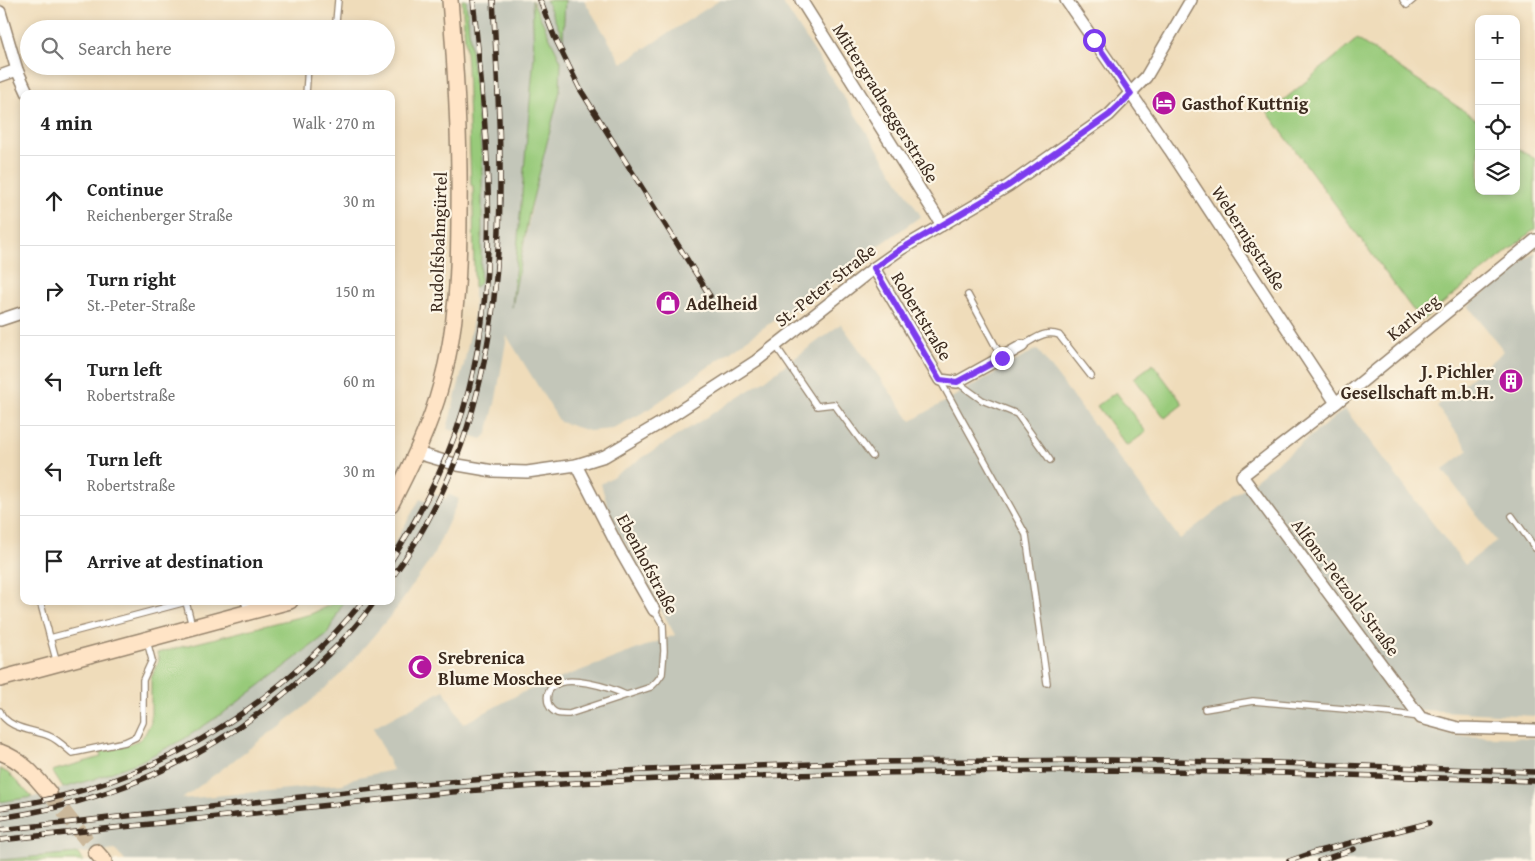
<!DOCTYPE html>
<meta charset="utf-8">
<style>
:root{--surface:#fff;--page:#f6f6f6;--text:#222;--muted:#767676;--line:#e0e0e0}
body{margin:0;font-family:"Gentium Book Plus",serif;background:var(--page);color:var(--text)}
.controls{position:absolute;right:15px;top:15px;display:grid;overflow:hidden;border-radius:10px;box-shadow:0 2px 8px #0003}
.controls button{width:45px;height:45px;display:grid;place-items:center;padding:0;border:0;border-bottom:1px solid var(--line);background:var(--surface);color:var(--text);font:25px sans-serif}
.stop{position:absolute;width:15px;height:15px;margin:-11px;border:4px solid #7c3aed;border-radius:50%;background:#fff}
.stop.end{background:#7c3aed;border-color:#fff;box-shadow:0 1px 5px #0008}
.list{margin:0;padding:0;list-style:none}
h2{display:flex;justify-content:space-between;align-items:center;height:65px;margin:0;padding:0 20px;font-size:21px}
h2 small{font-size:16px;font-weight:400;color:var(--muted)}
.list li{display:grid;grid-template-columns:32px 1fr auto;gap:15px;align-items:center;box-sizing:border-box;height:90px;padding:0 20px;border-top:1px solid var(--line)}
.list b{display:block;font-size:19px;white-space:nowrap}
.list p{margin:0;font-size:16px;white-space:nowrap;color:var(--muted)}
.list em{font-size:16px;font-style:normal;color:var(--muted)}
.icon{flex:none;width:28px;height:28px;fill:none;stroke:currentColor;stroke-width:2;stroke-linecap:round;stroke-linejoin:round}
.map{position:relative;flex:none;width:1535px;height:861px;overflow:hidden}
.search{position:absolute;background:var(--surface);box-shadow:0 2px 8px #0003;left:20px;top:20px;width:375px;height:55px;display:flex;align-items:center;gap:12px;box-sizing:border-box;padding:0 18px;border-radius:28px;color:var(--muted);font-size:19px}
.panel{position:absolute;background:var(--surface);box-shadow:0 2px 8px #0003;left:20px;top:90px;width:375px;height:515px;border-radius:10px}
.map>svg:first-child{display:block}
</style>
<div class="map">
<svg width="1535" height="861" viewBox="0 0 1535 861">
<rect width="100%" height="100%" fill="#fcf5e5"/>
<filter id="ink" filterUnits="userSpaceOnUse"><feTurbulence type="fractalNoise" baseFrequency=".02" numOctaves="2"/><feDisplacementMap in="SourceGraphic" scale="10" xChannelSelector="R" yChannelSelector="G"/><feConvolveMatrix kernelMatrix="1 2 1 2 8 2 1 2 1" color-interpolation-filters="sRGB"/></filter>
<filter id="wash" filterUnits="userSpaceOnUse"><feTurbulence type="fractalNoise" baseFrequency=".0096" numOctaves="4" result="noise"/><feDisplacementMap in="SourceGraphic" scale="20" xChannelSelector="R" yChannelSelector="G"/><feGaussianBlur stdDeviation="1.12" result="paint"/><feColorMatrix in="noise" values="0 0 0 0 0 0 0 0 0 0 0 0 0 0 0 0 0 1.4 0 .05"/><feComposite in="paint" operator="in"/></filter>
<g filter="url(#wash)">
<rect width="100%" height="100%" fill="#efdcba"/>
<g fill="#c3c6b9">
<polygon points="466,0 532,0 534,55 513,300 561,61 533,0 546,0 563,37 565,0 584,0 622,63 720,0 781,0 921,216 646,411 612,429 589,431 560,422 507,336 496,399 487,434 482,439 447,429 464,364 474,315 474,288 480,283 482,229 482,159"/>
<polygon points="1535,252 1535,716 1404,709 1415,724 1454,736 1535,738 1535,861 125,861 116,850 0,860 0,802 34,797 94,779 139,762 184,739 226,711 327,634 344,601 391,601 391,549 420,499 430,503 434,494 446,499 448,494 459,499 433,556 397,608 343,672 302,709 182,799 343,784 354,778 393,770 373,728 444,690 463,724 521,693 675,635 612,521 601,484 765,380 841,324 911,421 1037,349 1180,539 1345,409 1465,565 1496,541 1443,470 1469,450 1437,406 1504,351 1468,306"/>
</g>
<g fill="#98ca7a" stroke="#6a7a4c">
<polygon points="462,0 466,0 482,159 482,229 480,283 474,288 473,186 471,185 467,66"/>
<polygon points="532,0 561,61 560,91 529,214 512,307 534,56"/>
<polygon points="546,0 565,0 563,38"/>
<polygon points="1357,39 1479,121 1479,191 1516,191 1516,147 1535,159 1535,229 1421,321 1268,113"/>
<polygon points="1153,364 1183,404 1165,418 1134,378"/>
<polygon points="1116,392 1146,432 1127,446 1097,406"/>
<polygon points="338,601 344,601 327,634 226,711 184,739 139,762 94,779 63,788 52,771 101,757 100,752 129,744 139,740 145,734 151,722 151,679 159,660 157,653 311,614"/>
<polygon points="0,769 8,773 32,797 0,802"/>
<polygon points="77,853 84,861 0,861 0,860"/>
</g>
</g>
<g filter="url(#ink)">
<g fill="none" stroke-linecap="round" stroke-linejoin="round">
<polyline stroke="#cbb89b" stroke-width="15" stroke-dasharray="15 8" stroke-linecap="butt" points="49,793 96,852"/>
<defs>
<g id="lane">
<polyline points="1403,0 1407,5 1413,0"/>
<polyline points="336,22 338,0"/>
<polyline points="306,94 308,66"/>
<polyline points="968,295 1002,358"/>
<polyline points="776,346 817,406 834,404 872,456"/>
<path d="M1022,346C1035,339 1044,330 1059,335L1091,376"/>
<polyline points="940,380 1026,535 1047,683"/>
<polyline points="957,382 982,400 1017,414 1050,460"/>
<polyline points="1512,516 1535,548"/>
<polyline points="40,601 57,663"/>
<polyline points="50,638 186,602 192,626"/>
<path d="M626,695C611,688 566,673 552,687C544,695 547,709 557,713C561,714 565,714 569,714L651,687L657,681L662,674L664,651L663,625L654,610"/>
<polyline points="1205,709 1253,701 1391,713 1419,717"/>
<path d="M0,711C6,729 35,730 49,736C57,739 65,747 72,753L125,742L136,737L143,722V680L152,660L147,641"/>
</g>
<g id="street">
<polyline points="801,0 942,225"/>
<polyline points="1066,0 1170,150 1336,403"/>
<polyline points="0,12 17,70 28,94"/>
<polyline points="0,76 17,70"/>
<polyline points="1535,240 1336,403 1242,476 1421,718 1458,728 1535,730"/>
<polyline points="874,268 940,380 957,382 1022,346"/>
<polyline points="0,320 24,312"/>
<polyline points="417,453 458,465 493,471 527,472 576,465 605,456 659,424 756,361 874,268 901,249 1008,186 1109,115 1146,77 1191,0"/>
<polyline points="576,465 617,545 654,610"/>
<polyline points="247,601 251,611"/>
</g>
<g id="secondary">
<path d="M391,504C411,465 430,427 441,385C457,328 459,271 459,212C460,141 456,71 450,0"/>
<polyline points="0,679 290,601"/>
<path d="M0,752C22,760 34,775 49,793"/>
<polyline points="96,852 104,861"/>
</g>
</defs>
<use href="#lane" stroke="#95836c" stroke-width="8"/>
<use href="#street" stroke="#95836c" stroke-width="14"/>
<use href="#secondary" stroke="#95836c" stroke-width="18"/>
<use href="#lane" stroke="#fff" stroke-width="5.5"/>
<use href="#street" stroke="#fff" stroke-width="11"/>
<use href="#secondary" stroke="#ffe4c6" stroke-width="15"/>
<defs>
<g id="rail">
<polyline points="540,0 554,36 580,89 710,296"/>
<path d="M391,561C417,520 439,478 456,432C505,293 488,143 473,0"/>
<path d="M391,579C517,406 505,202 493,0"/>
<path d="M0,808C145,788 270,714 363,601"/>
<path d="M0,818C117,801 220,753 308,673C332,652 356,628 375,601"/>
<polyline points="0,830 410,785 552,774 671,769 872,762 1112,760 1278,763 1535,772"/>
<polyline points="0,840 452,792 576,783 680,778 873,773 1112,770 1285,773 1535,781"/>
<polyline points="1289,861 1315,852 1429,823"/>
<polyline points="1319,861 1354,849"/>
</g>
</defs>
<use href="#rail" stroke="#3b2a1e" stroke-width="5.5"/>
<use href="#rail" stroke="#fcf5e5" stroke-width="4" stroke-dasharray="11" stroke-linecap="butt"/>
</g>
</g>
<g fill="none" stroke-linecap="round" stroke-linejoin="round" filter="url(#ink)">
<polyline stroke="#7c3aed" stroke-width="6" points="1002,358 957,382 940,380 874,268 901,249 1008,186 1109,115 1131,94 1094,40"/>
</g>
<defs>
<symbol id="hotel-disc" viewBox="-11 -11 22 22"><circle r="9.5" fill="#b5179e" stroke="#fcf5e5"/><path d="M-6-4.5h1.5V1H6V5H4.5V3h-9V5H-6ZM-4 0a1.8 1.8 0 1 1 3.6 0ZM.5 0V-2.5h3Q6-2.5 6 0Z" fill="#fff"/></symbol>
<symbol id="shop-disc" viewBox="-11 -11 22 22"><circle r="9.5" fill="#b5179e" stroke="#fcf5e5"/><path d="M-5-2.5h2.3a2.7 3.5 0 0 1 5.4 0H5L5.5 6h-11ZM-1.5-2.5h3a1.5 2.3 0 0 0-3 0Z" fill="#fff"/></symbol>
<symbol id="building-disc" viewBox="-11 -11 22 22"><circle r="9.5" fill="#b5179e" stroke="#fcf5e5"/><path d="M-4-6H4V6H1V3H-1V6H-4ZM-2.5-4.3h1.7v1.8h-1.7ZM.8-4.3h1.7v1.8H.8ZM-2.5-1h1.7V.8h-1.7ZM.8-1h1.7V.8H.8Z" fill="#fff"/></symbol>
<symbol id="mosque-disc" viewBox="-11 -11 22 22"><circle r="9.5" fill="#b5179e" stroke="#fcf5e5"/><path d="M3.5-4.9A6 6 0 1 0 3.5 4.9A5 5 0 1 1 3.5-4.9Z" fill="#fff"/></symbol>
</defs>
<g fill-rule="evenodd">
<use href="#hotel-disc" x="1150" y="89" width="28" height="28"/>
<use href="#shop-disc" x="654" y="289" width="28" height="28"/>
<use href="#building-disc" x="1497" y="367" width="28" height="28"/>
<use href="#mosque-disc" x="406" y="653" width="28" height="28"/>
</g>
<g text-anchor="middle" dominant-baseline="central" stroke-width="4.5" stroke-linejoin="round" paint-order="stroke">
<g font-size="18" fill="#3b2a1e" stroke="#fcf5e5">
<text transform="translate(886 103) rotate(58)">Mittergradneggerstraße</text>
<text transform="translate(1249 238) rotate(57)">Webernigstraße</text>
<text transform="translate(438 242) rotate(-88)">Rudolfsbahngürtel</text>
<text transform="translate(825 285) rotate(-38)">St.-Peter-Straße</text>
<text transform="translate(922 316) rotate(59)">Robertstraße</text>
<text transform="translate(1413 317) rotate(-39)">Karlweg</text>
<text transform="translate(648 564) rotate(62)">Ebenhofstraße</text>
<text transform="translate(1346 587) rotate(53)">Alfons-Petzold-Straße</text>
</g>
<g font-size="18" font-weight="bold" fill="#3b2a1e" stroke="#fcf5e5" text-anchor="start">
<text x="1182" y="103">Gasthof Kuttnig</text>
<text x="686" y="303">Adelheid</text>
<text x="1494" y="371" text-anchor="end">J. Pichler<tspan x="1494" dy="21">Gesellschaft m.b.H.</tspan></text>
<text x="438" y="657">Srebrenica<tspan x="438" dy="21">Blume Moschee</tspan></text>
</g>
</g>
</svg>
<div class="controls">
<button>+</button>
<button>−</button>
<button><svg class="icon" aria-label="locate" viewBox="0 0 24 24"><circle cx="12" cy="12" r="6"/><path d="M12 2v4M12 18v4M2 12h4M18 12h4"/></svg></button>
<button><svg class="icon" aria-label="layers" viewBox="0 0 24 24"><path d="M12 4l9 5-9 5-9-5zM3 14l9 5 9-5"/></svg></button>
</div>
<div class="stop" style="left:1094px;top:40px"></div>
<div class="stop end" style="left:1002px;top:358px"></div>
<div class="search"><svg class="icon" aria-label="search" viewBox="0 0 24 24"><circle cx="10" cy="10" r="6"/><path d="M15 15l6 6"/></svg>Search here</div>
<section class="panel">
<h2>4 min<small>Walk · 270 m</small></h2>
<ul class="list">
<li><svg class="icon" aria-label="ahead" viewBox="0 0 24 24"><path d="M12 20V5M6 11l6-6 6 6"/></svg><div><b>Continue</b><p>Reichenberger Straße</p></div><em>30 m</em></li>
<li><svg class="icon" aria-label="right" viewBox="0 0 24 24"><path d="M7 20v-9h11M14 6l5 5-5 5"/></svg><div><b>Turn right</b><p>St.-Peter-Straße</p></div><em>150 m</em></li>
<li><svg class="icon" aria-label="left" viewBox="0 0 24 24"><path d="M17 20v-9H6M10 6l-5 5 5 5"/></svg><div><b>Turn left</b><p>Robertstraße</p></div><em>60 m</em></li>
<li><svg class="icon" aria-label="left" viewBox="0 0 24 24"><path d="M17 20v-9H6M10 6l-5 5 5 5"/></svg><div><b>Turn left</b><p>Robertstraße</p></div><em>30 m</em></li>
<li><svg class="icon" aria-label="arrive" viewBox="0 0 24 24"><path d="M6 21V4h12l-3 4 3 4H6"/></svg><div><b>Arrive at destination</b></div></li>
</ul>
</section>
</div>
